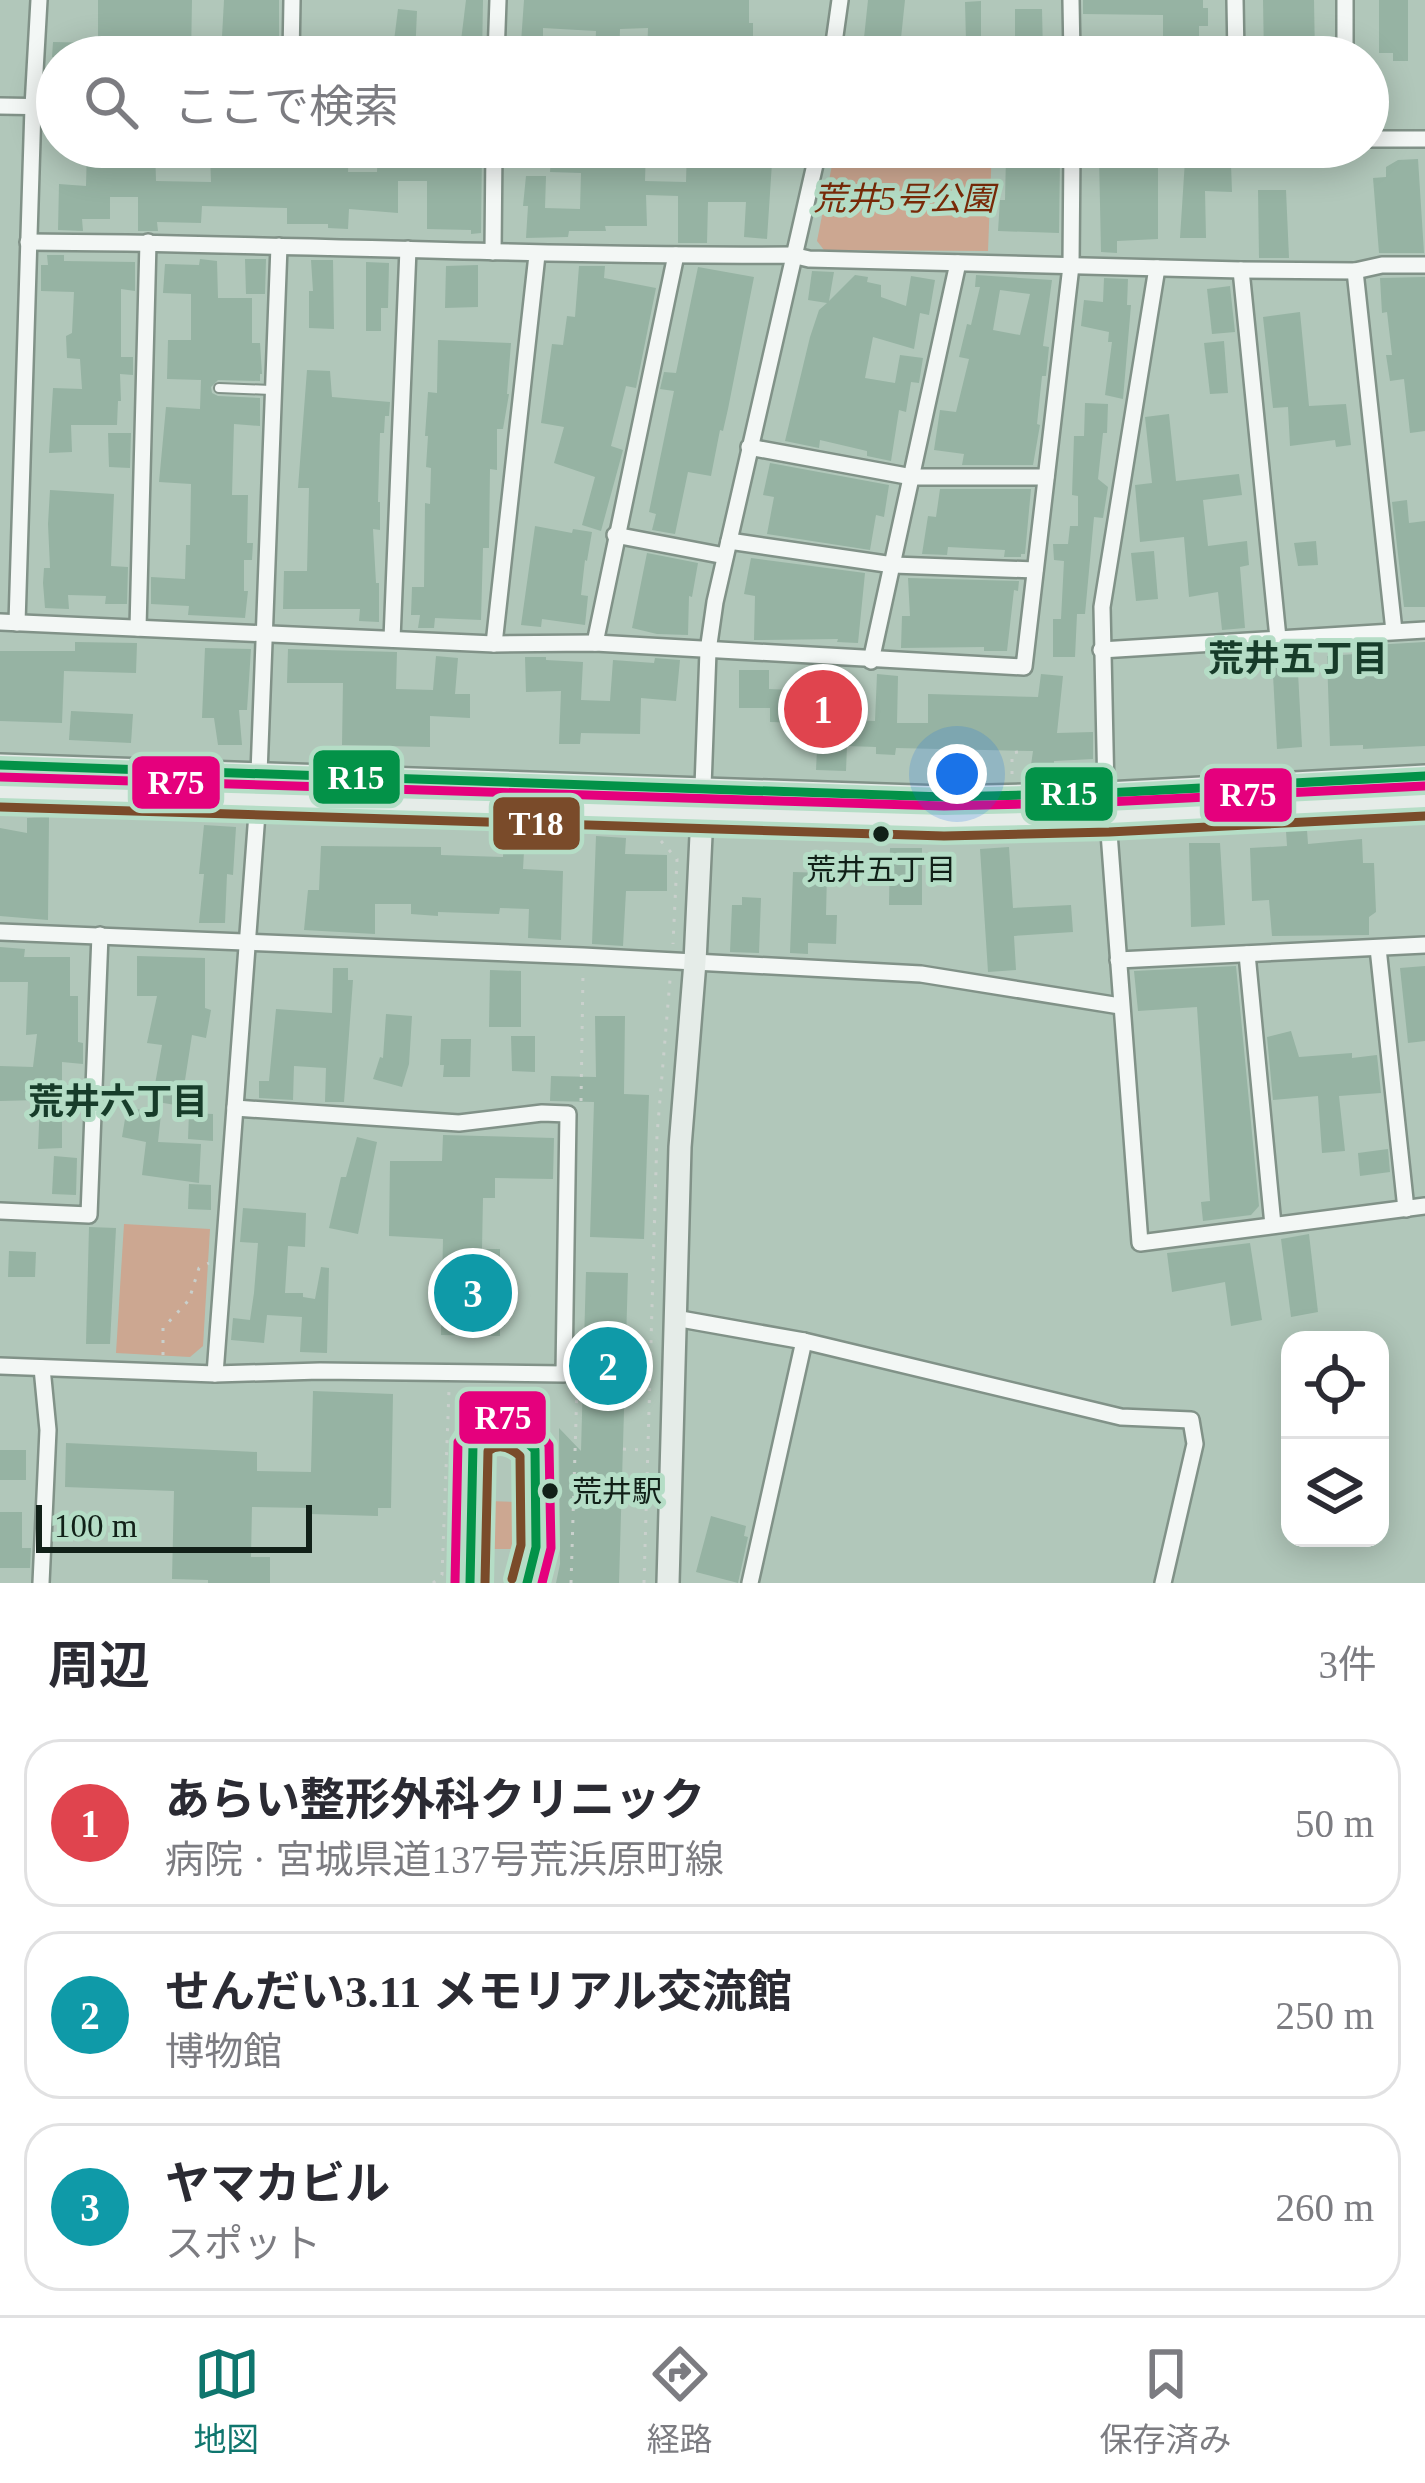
<!DOCTYPE html>
<html lang="ja">
<meta charset="utf-8">
<style>
:root{--surface:#fff;--page:#f2f2f3;--text:#2b2b33;--muted:#7c7c81;--line:#e1e1e2;--accent:#0f766e}
body{margin:0;font-family:"Times New Roman","Noto Sans JP",serif;background:var(--page);color:var(--text)}
.controls{position:absolute;right:36px;bottom:36px;display:grid;overflow:hidden;border-radius:24px;box-shadow:0 6px 30px #0003}
.controls button{width:108px;height:108px;display:grid;place-items:center;padding:0;border:0;border-bottom:3px solid var(--line);background:var(--surface);color:var(--text);font:60px sans-serif}
.scale{position:absolute;left:36px;bottom:30px;width:276px;box-sizing:border-box;padding-left:12px;border:6px solid #112018;border-top:0;font-size:33px;line-height:42px;white-space:nowrap;color:#112018;-webkit-text-stroke:9px #b5ddc6;paint-order:stroke}
.you{position:absolute;left:957px;top:774px;width:42px;height:42px;margin:-30px;border:9px solid #fff;border-radius:50%;background:#1a73e8;box-shadow:0 0 0 18px #1a73e833}
.badge{display:grid;place-items:center;width:78px;height:78px;border-radius:50%;background:var(--accent);color:#fff;font-size:39px;font-weight:700}
.pin{position:absolute;translate:-50% -50%;border:6px solid #fff;box-shadow:0 3px 12px #0006}
.list{margin:0;padding:0;list-style:none}
h2{display:flex;justify-content:space-between;align-items:center;height:156px;margin:0;padding:0 48px;font-size:51px}
h2 small{font-size:39px;font-weight:400;color:var(--muted)}
.list li{display:grid;grid-template-columns:78px 1fr auto;gap:36px;align-items:center;box-sizing:border-box;height:168px;margin:0 24px 24px;padding:0 24px;border:3px solid var(--line);border-radius:36px}
.list b{display:block;font-size:45px;white-space:nowrap}
.list p{margin:0;font-size:39px;white-space:nowrap;color:var(--muted)}
.list em{font-size:39px;font-style:normal;color:var(--muted)}
.icon{flex:none;width:66px;height:66px;fill:none;stroke:currentColor;stroke-width:2;stroke-linecap:round;stroke-linejoin:round}
.map{position:relative;flex:none;width:1425px;height:1583px;overflow:hidden}
.search{position:absolute;background:var(--surface);box-shadow:0 6px 30px #0003;left:36px;right:36px;top:36px;height:132px;display:flex;align-items:center;gap:30px;box-sizing:border-box;padding:0 42px;border-radius:66px;color:var(--muted);font-size:45px}
.sheet{height:732px;background:var(--surface)}
nav{display:flex;justify-content:space-around;align-items:center;box-sizing:border-box;height:168px;border-top:3px solid var(--line);background:var(--surface);font-size:33px;color:var(--muted)}
nav a{display:grid;justify-items:center;gap:6px}
nav .on{color:var(--accent)}
.map>svg:first-child{display:block}
</style>
<div class="map">
<svg width="1425" height="1583" viewBox="0 0 1425 1583">
<rect width="100%" height="100%" fill="#b1c7ba"/>
<g fill="#cca791">
<polygon points="839,147 992,147 988,251 824,250 817,241 835,150"/>
<polygon points="124,1224 210,1229 203,1346 190,1357 116,1353"/>
<polygon points="488,1501 520,1502 520,1549 487,1549"/>
</g>
<g fill="#96b3a3" fill-rule="evenodd">
<polygon points="98,0 192,0 191,57 52,57 53,42 98,43"/>
<polygon points="224,0 279,0 279,53 221,55"/>
<polygon points="466,0 483,0 482,57 459,57"/>
<polygon points="524,0 749,0 749,23 753,23 753,57 647,57 648,28 620,29 619,57 595,57 596,31 543,28 543,57 520,57"/>
<polygon points="868,0 905,0 899,57 862,57"/>
<polygon points="1083,0 1203,0 1203,8 1208,8 1208,26 1199,26 1199,36 1163,36 1163,15 1083,14"/>
<polygon points="1263,0 1314,0 1315,57 1264,57"/>
<polygon points="1379,0 1408,0 1408,61 1393,61 1393,53 1379,53"/>
<polygon points="981,1 981,41 966,41 965,2"/>
<polygon points="398,9 417,11 415,57 392,57"/>
<polygon points="1015,9 1042,9 1043,55 1015,55"/>
<polygon points="87,147 155,147 156,181 211,182 210,153 295,155 294,147 312,147 312,151 349,151 348,172 377,172 378,147 441,147 441,164 469,164 469,147 482,147 481,233 471,234 471,230 427,229 427,181 398,181 398,213 349,209 348,229 328,228 328,224 287,224 287,208 202,206 201,223 157,222 158,231 138,231 138,197 110,197 110,219 82,219 83,231 58,230 59,184 86,186"/>
<polygon points="552,147 646,147 645,181 686,182 687,147 773,147 767,239 744,237 746,202 708,202 707,243 678,243 678,196 646,195 647,226 605,226 606,231 569,231 568,237 526,238 528,206 523,206 526,176 546,176 545,208 580,209 581,173 550,172"/>
<polygon points="1143,148 1158,149 1158,239 1117,241 1117,253 1101,252 1099,157 1142,154"/>
<polygon points="1023,155 1023,158 1060,158 1059,233 998,231 1000,200 1005,200 1006,156"/>
<polygon points="1418,159 1424,253 1379,253 1373,178 1386,177 1386,167 1398,160"/>
<polygon points="1185,160 1231,164 1232,192 1205,191 1206,238 1180,238"/>
<polygon points="1258,190 1286,190 1289,258 1259,258"/>
<polygon points="47,255 64,255 64,261 135,262 135,291 121,289 121,357 133,357 133,375 120,374 121,401 118,401 117,425 71,425 72,452 49,453 53,388 82,389 80,359 67,358 66,336 72,333 74,292 41,291 41,265 48,265"/>
<polygon points="200,259 217,261 218,298 252,298 252,343 260,343 262,374 260,374 260,381 218,380 211,387 212,393 218,396 260,398 260,426 234,424 232,495 248,495 247,543 253,543 252,560 244,560 244,591 248,591 245,618 188,615 189,606 151,604 151,577 185,579 186,545 190,545 191,484 159,482 166,407 200,409 201,380 167,379 168,340 191,340 191,294 163,293 165,264 199,265"/>
<polygon points="245,259 266,259 265,294 246,294"/>
<polygon points="311,260 333,260 334,329 309,328 309,291 313,291"/>
<polygon points="366,262 389,263 388,308 381,308 381,331 366,331"/>
<polygon points="478,265 478,307 445,308 446,266"/>
<polygon points="579,266 605,266 604,278 656,288 636,388 626,386 611,446 623,450 601,531 582,525 595,477 554,463 564,427 541,423 552,344 563,345 567,316 575,317"/>
<polygon points="698,267 754,277 728,409 723,431 720,430 711,476 688,472 675,534 652,530 656,514 649,512 674,391 660,389 664,372 676,373"/>
<polygon points="812,271 834,272 829,301 855,275 868,277 867,282 881,285 881,297 906,306 911,276 935,280 929,315 920,313 914,349 873,337 865,378 895,383 900,355 923,358 919,383 911,382 906,412 899,410 891,461 867,456 867,451 820,440 819,448 785,441 810,337 819,310 827,303 808,300"/>
<path d="M976,275L1052,280L1043,346L1049,347L1046,376H1042L1037,424L1040,425L1033,465H962L964,454L934,450L940,410L956,412L969,359L959,357L967,324L971,325L980,287H975ZM1000,290L1030,294L1020,335L993,330Z"/>
<polygon points="1425,277 1425,431 1410,433 1404,379 1390,381 1386,355 1392,355 1387,312 1382,313 1380,278"/>
<polygon points="1104,278 1128,279 1127,305 1131,305 1123,399 1105,395 1112,342 1108,342 1109,332 1081,326 1084,300 1103,302"/>
<polygon points="1230,286 1235,332 1212,334 1207,289"/>
<polygon points="1300,312 1309,406 1346,404 1351,445 1336,447 1335,440 1290,446 1288,407 1273,408 1263,317"/>
<polygon points="438,340 511,343 507,394 509,394 503,429 497,429 497,470 490,469 489,548 483,548 481,620 435,618 434,628 418,628 420,615 411,615 412,587 424,587 425,503 430,504 431,468 426,467 428,436 425,436 428,392 437,393"/>
<polygon points="1224,341 1228,393 1210,394 1204,343"/>
<polygon points="307,370 330,371 332,397 390,402 389,416 385,416 384,433 380,433 378,502 380,502 380,530 373,529 376,583 379,583 379,622 359,621 360,609 283,609 284,571 307,571 309,488 298,488"/>
<polygon points="1085,403 1108,404 1107,433 1103,433 1098,479 1108,487 1103,518 1094,517 1085,614 1077,614 1075,657 1053,657 1053,619 1061,619 1064,561 1054,560 1053,544 1068,544 1070,526 1078,526 1078,496 1072,495 1074,436 1084,436"/>
<polygon points="1169,414 1176,481 1239,474 1242,495 1203,500 1208,546 1247,541 1249,565 1240,567 1245,628 1222,630 1218,592 1189,597 1184,537 1140,542 1135,485 1152,483 1145,417"/>
<polygon points="108,433 131,433 130,468 109,467"/>
<polygon points="770,463 889,485 884,517 876,515 870,550 767,534 774,497 763,495"/>
<polygon points="940,489 1031,489 1025,554 1021,554 1021,557 1004,557 1005,550 948,547 947,555 922,554 928,516 936,517"/>
<polygon points="50,490 114,494 111,566 128,567 127,604 105,604 106,596 68,595 69,609 45,608 43,583 44,568 50,568 48,524"/>
<polygon points="1407,500 1409,523 1425,521 1425,607 1404,607 1392,502"/>
<polygon points="535,526 572,533 573,529 592,532 587,561 585,560 581,595 588,596 585,625 542,619 541,627 521,625"/>
<polygon points="1316,541 1318,565 1298,566 1294,543"/>
<polygon points="1154,551 1158,599 1136,601 1131,553"/>
<polygon points="647,553 698,563 692,597 689,596 688,635 657,634 632,628"/>
<polygon points="751,558 865,573 858,643 837,642 838,639 754,640 755,596 744,594"/>
<polygon points="908,578 1019,581 1018,591 1014,590 1007,651 984,651 984,647 901,648 902,616 910,616"/>
<polygon points="75,642 137,643 136,673 64,671 62,723 0,721 0,651 75,651"/>
<polygon points="1425,642 1425,746 1363,749 1363,745 1330,746 1327,656 1356,654 1356,646"/>
<polygon points="205,648 251,649 247,710 239,710 242,745 218,745 214,718 202,718"/>
<polygon points="288,649 397,652 396,689 433,690 436,656 458,658 455,694 470,694 470,718 430,716 430,747 342,745 343,683 287,683"/>
<polygon points="1297,654 1302,747 1277,749 1272,656"/>
<polygon points="525,657 546,657 546,660 583,662 581,700 610,701 613,660 654,663 655,658 680,660 676,701 641,698 640,734 581,733 580,744 559,744 561,691 526,692"/>
<polygon points="739,670 769,670 769,689 817,691 818,686 849,687 847,720 875,721 877,674 898,676 897,723 928,723 928,694 1038,697 1041,674 1063,676 1057,733 1093,732 1093,759 1054,761 1054,767 1031,765 1033,751 896,748 895,755 876,754 876,747 847,746 846,771 816,770 817,749 807,749 808,723 770,722 770,708 739,708"/>
<polygon points="71,711 133,714 131,743 69,740"/>
<polygon points="49,817 48,920 0,916 0,828 27,833 27,818"/>
<polygon points="204,825 236,827 233,875 227,874 225,923 199,923 204,874 199,874"/>
<polygon points="1307,830 1308,844 1362,839 1363,863 1374,863 1376,912 1369,917 1369,935 1272,936 1269,900 1252,901 1250,848 1287,846 1286,831"/>
<polygon points="504,833 525,834 523,869 563,871 561,940 528,938 529,909 500,908 499,914 438,912 438,916 411,914 411,904 375,904 375,934 304,930 308,890 319,890 321,846 441,847 441,855 503,857"/>
<polygon points="596,836 626,838 625,854 667,855 667,891 626,891 623,946 592,944"/>
<polygon points="1189,843 1220,843 1225,925 1191,927"/>
<polygon points="1009,847 1013,908 1071,905 1073,932 1014,936 1016,970 988,972 980,849"/>
<polygon points="890,848 922,848 922,905 889,905"/>
<polygon points="793,872 827,873 826,915 837,915 836,944 808,943 808,954 790,953"/>
<polygon points="742,897 761,898 759,953 730,952 732,905 742,905"/>
<polygon points="0,947 25,949 24,957 70,957 70,996 78,996 78,1042 83,1043 83,1064 62,1062 62,1148 38,1149 40,1100 0,1101 0,1066 33,1067 37,1034 26,1035 28,982 0,982"/>
<polygon points="137,956 205,958 205,1008 211,1010 206,1038 192,1035 181,1106 152,1101 162,1045 147,1043 157,996 137,996"/>
<polygon points="1236,966 1259,1206 1251,1215 1203,1221 1201,1202 1210,1201 1197,1007 1138,1011 1134,971"/>
<polygon points="1425,966 1425,1041 1408,1043 1400,968"/>
<polygon points="333,968 348,968 348,980 353,980 344,1102 325,1102 326,1068 294,1066 293,1100 259,1098 259,1081 269,1081 276,1009 332,1013"/>
<polygon points="490,970 521,971 521,1027 489,1027"/>
<polygon points="386,1014 412,1016 409,1064 402,1087 373,1079 380,1057 383,1058"/>
<polygon points="595,1016 625,1016 624,1094 649,1095 644,1239 590,1237 594,1102 550,1101 551,1076 596,1077"/>
<polygon points="1291,1031 1299,1057 1352,1053 1352,1058 1377,1055 1381,1093 1339,1096 1345,1151 1322,1153 1318,1096 1273,1100 1267,1037"/>
<polygon points="511,1036 535,1036 535,1072 512,1071"/>
<polygon points="441,1039 471,1039 470,1077 443,1077 444,1065 440,1065"/>
<polygon points="127,1107 161,1114 158,1142 201,1144 199,1183 142,1175 146,1142 122,1137"/>
<polygon points="189,1113 213,1114 213,1141 188,1139"/>
<polygon points="443,1135 554,1138 553,1179 495,1178 495,1198 483,1198 482,1249 500,1249 500,1260 504,1261 505,1326 500,1326 500,1336 441,1335 443,1239 389,1236 390,1161 442,1161"/>
<polygon points="357,1137 377,1142 358,1234 329,1228 341,1177 346,1177"/>
<polygon points="1388,1149 1390,1172 1360,1176 1358,1153"/>
<polygon points="54,1156 77,1158 76,1195 52,1194"/>
<polygon points="189,1184 211,1185 211,1210 188,1209"/>
<polygon points="243,1208 306,1213 305,1247 288,1246 285,1293 303,1293 303,1297 315,1299 321,1267 329,1268 327,1353 300,1352 302,1317 267,1315 264,1343 231,1340 233,1318 250,1320 254,1293 258,1243 240,1242"/>
<polygon points="89,1227 116,1228 110,1344 86,1344"/>
<polygon points="1309,1234 1318,1312 1291,1317 1281,1239"/>
<polygon points="1250,1243 1262,1320 1231,1326 1225,1282 1172,1292 1167,1253"/>
<polygon points="9,1251 36,1252 35,1277 8,1277"/>
<polygon points="586,1272 628,1273 619,1583 556,1583 560,1564 559,1428 581,1451"/>
<polygon points="313,1391 393,1394 391,1508 378,1508 378,1516 310,1514 310,1508 252,1507 251,1557 270,1557 270,1583 208,1583 208,1580 172,1579 174,1491 65,1487 66,1443 257,1452 257,1471 311,1472"/>
<rect x="0" y="1450" width="26" height="30"/>
<polygon points="0,1512 22,1512 22,1548 31,1548 30,1568 0,1568"/>
<polygon points="711,1516 746,1526 744,1536 748,1537 738,1583 696,1572"/>
</g>
<g fill="none" stroke-linecap="round" stroke-linejoin="round">
<defs>
<g id="lane">
<polyline points="219,388 271,390"/>
<path d="M470,1583L473,1445C489,1423 521,1430 535,1450L536,1547L527,1583"/>
</g>
<g id="street">
<polyline points="1071,0 1072,57"/>
<polyline points="1235,0 1236,57"/>
<polyline points="1345,0 1345,57"/>
<polyline points="291,57 292,0"/>
<polyline points="496,57 498,0"/>
<polyline points="832,57 840,0"/>
<polyline points="0,106 57,107"/>
<polyline points="1368,139 1425,139"/>
<path d="M28,242C283,243 538,257 792,255L809,259L1241,270L1355,271L1382,265H1425"/>
<polyline points="493,252 494,147"/>
<polyline points="1157,268 1102,607 1106,793 1140,1243 1425,1206"/>
<polyline points="1241,270 1278,638"/>
<polyline points="1355,271 1394,631"/>
<polyline points="749,447 912,477 1046,477"/>
<polyline points="615,535 725,556"/>
<polyline points="729,541 893,565 1035,570"/>
<polyline points="0,622 494,644 595,643 1024,667 1071,266 1072,147"/>
<polyline points="17,623 33,107 39,0"/>
<polyline points="138,628 148,242"/>
<polyline points="392,639 408,249"/>
<polyline points="595,643 676,255"/>
<polyline points="494,644 537,255"/>
<polyline points="1101,650 1425,630"/>
<polyline points="871,661 958,263"/>
<polyline points="702,814 708,651 715,602 819,147"/>
<polyline points="0,932 583,956 921,974 1120,1006"/>
<polyline points="1378,948 1406,1209"/>
<polyline points="1247,954 1273,1225"/>
<polyline points="1118,960 1425,945"/>
<polyline points="0,1211 89,1215 100,935"/>
<polyline points="675,1318 804,1341 1121,1417 1191,1420 1195,1444 1163,1583"/>
<polyline points="0,1366 215,1374 320,1371 564,1374 568,1114 542,1113 459,1123 235,1108"/>
<polyline points="215,1374 258,800 279,246"/>
<polyline points="41,1583 48,1430 42,1368"/>
<polyline points="750,1583 804,1341"/>
</g>
<g id="secondary">
<polyline points="0,765 944,797 1106,793 1425,776"/>
<polyline points="0,792 944,821 1108,817 1425,801"/>
<polyline points="668,1583 680,1147 695,962 702,814"/>
</g>
</defs>
<use href="#lane" stroke="#819288" stroke-width="12"/>
<use href="#street" stroke="#819288" stroke-width="20"/>
<use href="#secondary" stroke="#819288" stroke-width="26"/>
<g stroke="#c9d0cc" stroke-width="3" stroke-dasharray="3 9" stroke-linecap="butt">
<polyline points="1265,147 1353,149"/>
<polyline points="1012,774 1012,753 1018,752"/>
<polyline points="653,832 677,859 673,944"/>
<polyline points="581,1101 583,973"/>
<polyline points="163,1355 163,1328 189,1300 199,1268 209,1263"/>
<polyline points="522,1388 522,1415"/>
<polyline points="623,1449 645,1450"/>
<polyline points="433,1583 442,1575 449,1390"/>
<polyline points="571,1583 577,1387"/>
<polyline points="644,1583 657,1135 670,980"/>
</g>
<use href="#lane" stroke="#f3f7f5" stroke-width="8"/>
<use href="#street" stroke="#f3f7f5" stroke-width="15"/>
<use href="#secondary" stroke="#e5ece8" stroke-width="21"/>
<defs>
<g id="bus-1">
<polyline points="0,765 944,797 1106,793 1425,776"/>
<path d="M470,1583L473,1445C493,1425 517,1430 535,1450L536,1547L527,1583"/>
</g>
<g id="bus-2">
<polyline points="0,807 944,836 1109,832 1425,816"/>
<path d="M485,1583L488,1451C499,1443 510,1447 520,1456L521,1545L512,1579"/>
</g>
<g id="bus-3">
<polyline points="0,777 944,806 1107,802 1424,786"/>
<path d="M455,1583L458,1442C480,1405 527,1413 549,1445L551,1548L542,1583"/>
</g>
</defs>
<use href="#bus-1" stroke="#b5ddc6" stroke-width="18"/>
<use href="#bus-2" stroke="#b5ddc6" stroke-width="18"/>
<use href="#bus-3" stroke="#b5ddc6" stroke-width="18"/>
<use href="#bus-1" stroke="#039248" stroke-width="9"/>
<use href="#bus-2" stroke="#7a4b2a" stroke-width="9"/>
<use href="#bus-3" stroke="#e5007d" stroke-width="9"/>
</g>
<g fill="#112018" stroke="#b5ddc6" stroke-width="4.5">
<circle cx="881" cy="834" r="10"/>
<circle cx="550" cy="1491" r="10"/>
</g>
<g text-anchor="middle" dominant-baseline="central" stroke-width="10" stroke-linejoin="round" paint-order="stroke">
<g font-size="30" fill="#112018" stroke="#b5ddc6">
<text x="881" y="869">荒井五丁目</text>
<text x="572" y="1491" text-anchor="start">荒井駅</text>
</g>
<g font-size="33" font-style="italic" fill="#792a08" stroke="#b5ddc6">
<text x="904" y="199">荒井5号公園</text>
</g>
<g font-size="36" font-weight="bold" fill="#173c2a" stroke="#b5ddc6">
<text x="1298" y="659">荒井五丁目</text>
<text x="118" y="1102">荒井六丁目</text>
</g>
</g>
<g stroke="#b5ddc6" stroke-width="4.5">
<rect x="311" y="748" width="91" height="58" rx="12" fill="#039248"/>
<rect x="130" y="754" width="92" height="57" rx="12" fill="#e5007d"/>
<rect x="1023" y="765" width="92" height="58" rx="12" fill="#039248"/>
<rect x="1202" y="766" width="92" height="58" rx="12" fill="#e5007d"/>
<rect x="491" y="795" width="91" height="57" rx="12" fill="#7a4b2a"/>
<rect x="457" y="1389" width="91" height="57" rx="12" fill="#e5007d"/>
</g>
<g font-size="33" text-anchor="middle" font-weight="bold" fill="#fff">
<text x="356" y="789">R15</text>
<text x="176" y="794">R75</text>
<text x="1069" y="805">R15</text>
<text x="1248" y="806">R75</text>
<text x="536" y="835">T18</text>
<text x="503" y="1429">R75</text>
</g>
</svg>
<div class="controls">
<button><svg class="icon" aria-label="locate" viewBox="0 0 24 24"><circle cx="12" cy="12" r="6"/><path d="M12 2v4M12 18v4M2 12h4M18 12h4"/></svg></button>
<button><svg class="icon" aria-label="layers" viewBox="0 0 24 24"><path d="M12 4l9 5-9 5-9-5zM3 14l9 5 9-5"/></svg></button>
</div>
<div class="scale">100 m</div>
<div class="you"></div>
<div class="pin badge" style="left:823px;top:709px;background:#e0444e">1</div>
<div class="pin badge" style="left:608px;top:1366px;background:#0f9aa8">2</div>
<div class="pin badge" style="left:473px;top:1293px;background:#0f9aa8">3</div>
<div class="search"><svg class="icon" aria-label="search" viewBox="0 0 24 24"><circle cx="10" cy="10" r="6"/><path d="M15 15l6 6"/></svg>ここで検索</div>
</div>
<section class="sheet">
<h2>周辺<small>3件</small></h2>
<ul class="list">
<li><span class="badge" style="background:#e0444e">1</span><div><b>あらい整形外科クリニック</b><p>病院 · 宮城県道137号荒浜原町線</p></div><em>50 m</em></li>
<li><span class="badge" style="background:#0f9aa8">2</span><div><b>せんだい3.11 メモリアル交流館</b><p>博物館</p></div><em>250 m</em></li>
<li><span class="badge" style="background:#0f9aa8">3</span><div><b>ヤマカビル</b><p>スポット</p></div><em>260 m</em></li>
</ul>
</section>
<nav>
<a class="on"><svg class="icon" aria-label="map" viewBox="0 0 24 24"><path d="M3 6l6-2 6 2 6-2v14l-6 2-6-2-6 2zM9 4v14M15 6v14"/></svg>地図</a>
<a><svg class="icon" aria-label="directions" viewBox="0 0 24 24"><path d="M12 3l9 9-9 9-9-9zM9 14v-3h6M13 9l2 2-2 2"/></svg>経路</a>
<a><svg class="icon" aria-label="saved" viewBox="0 0 24 24"><path d="M7 4h10v16l-5-4-5 4z"/></svg>保存済み</a>
</nav>
